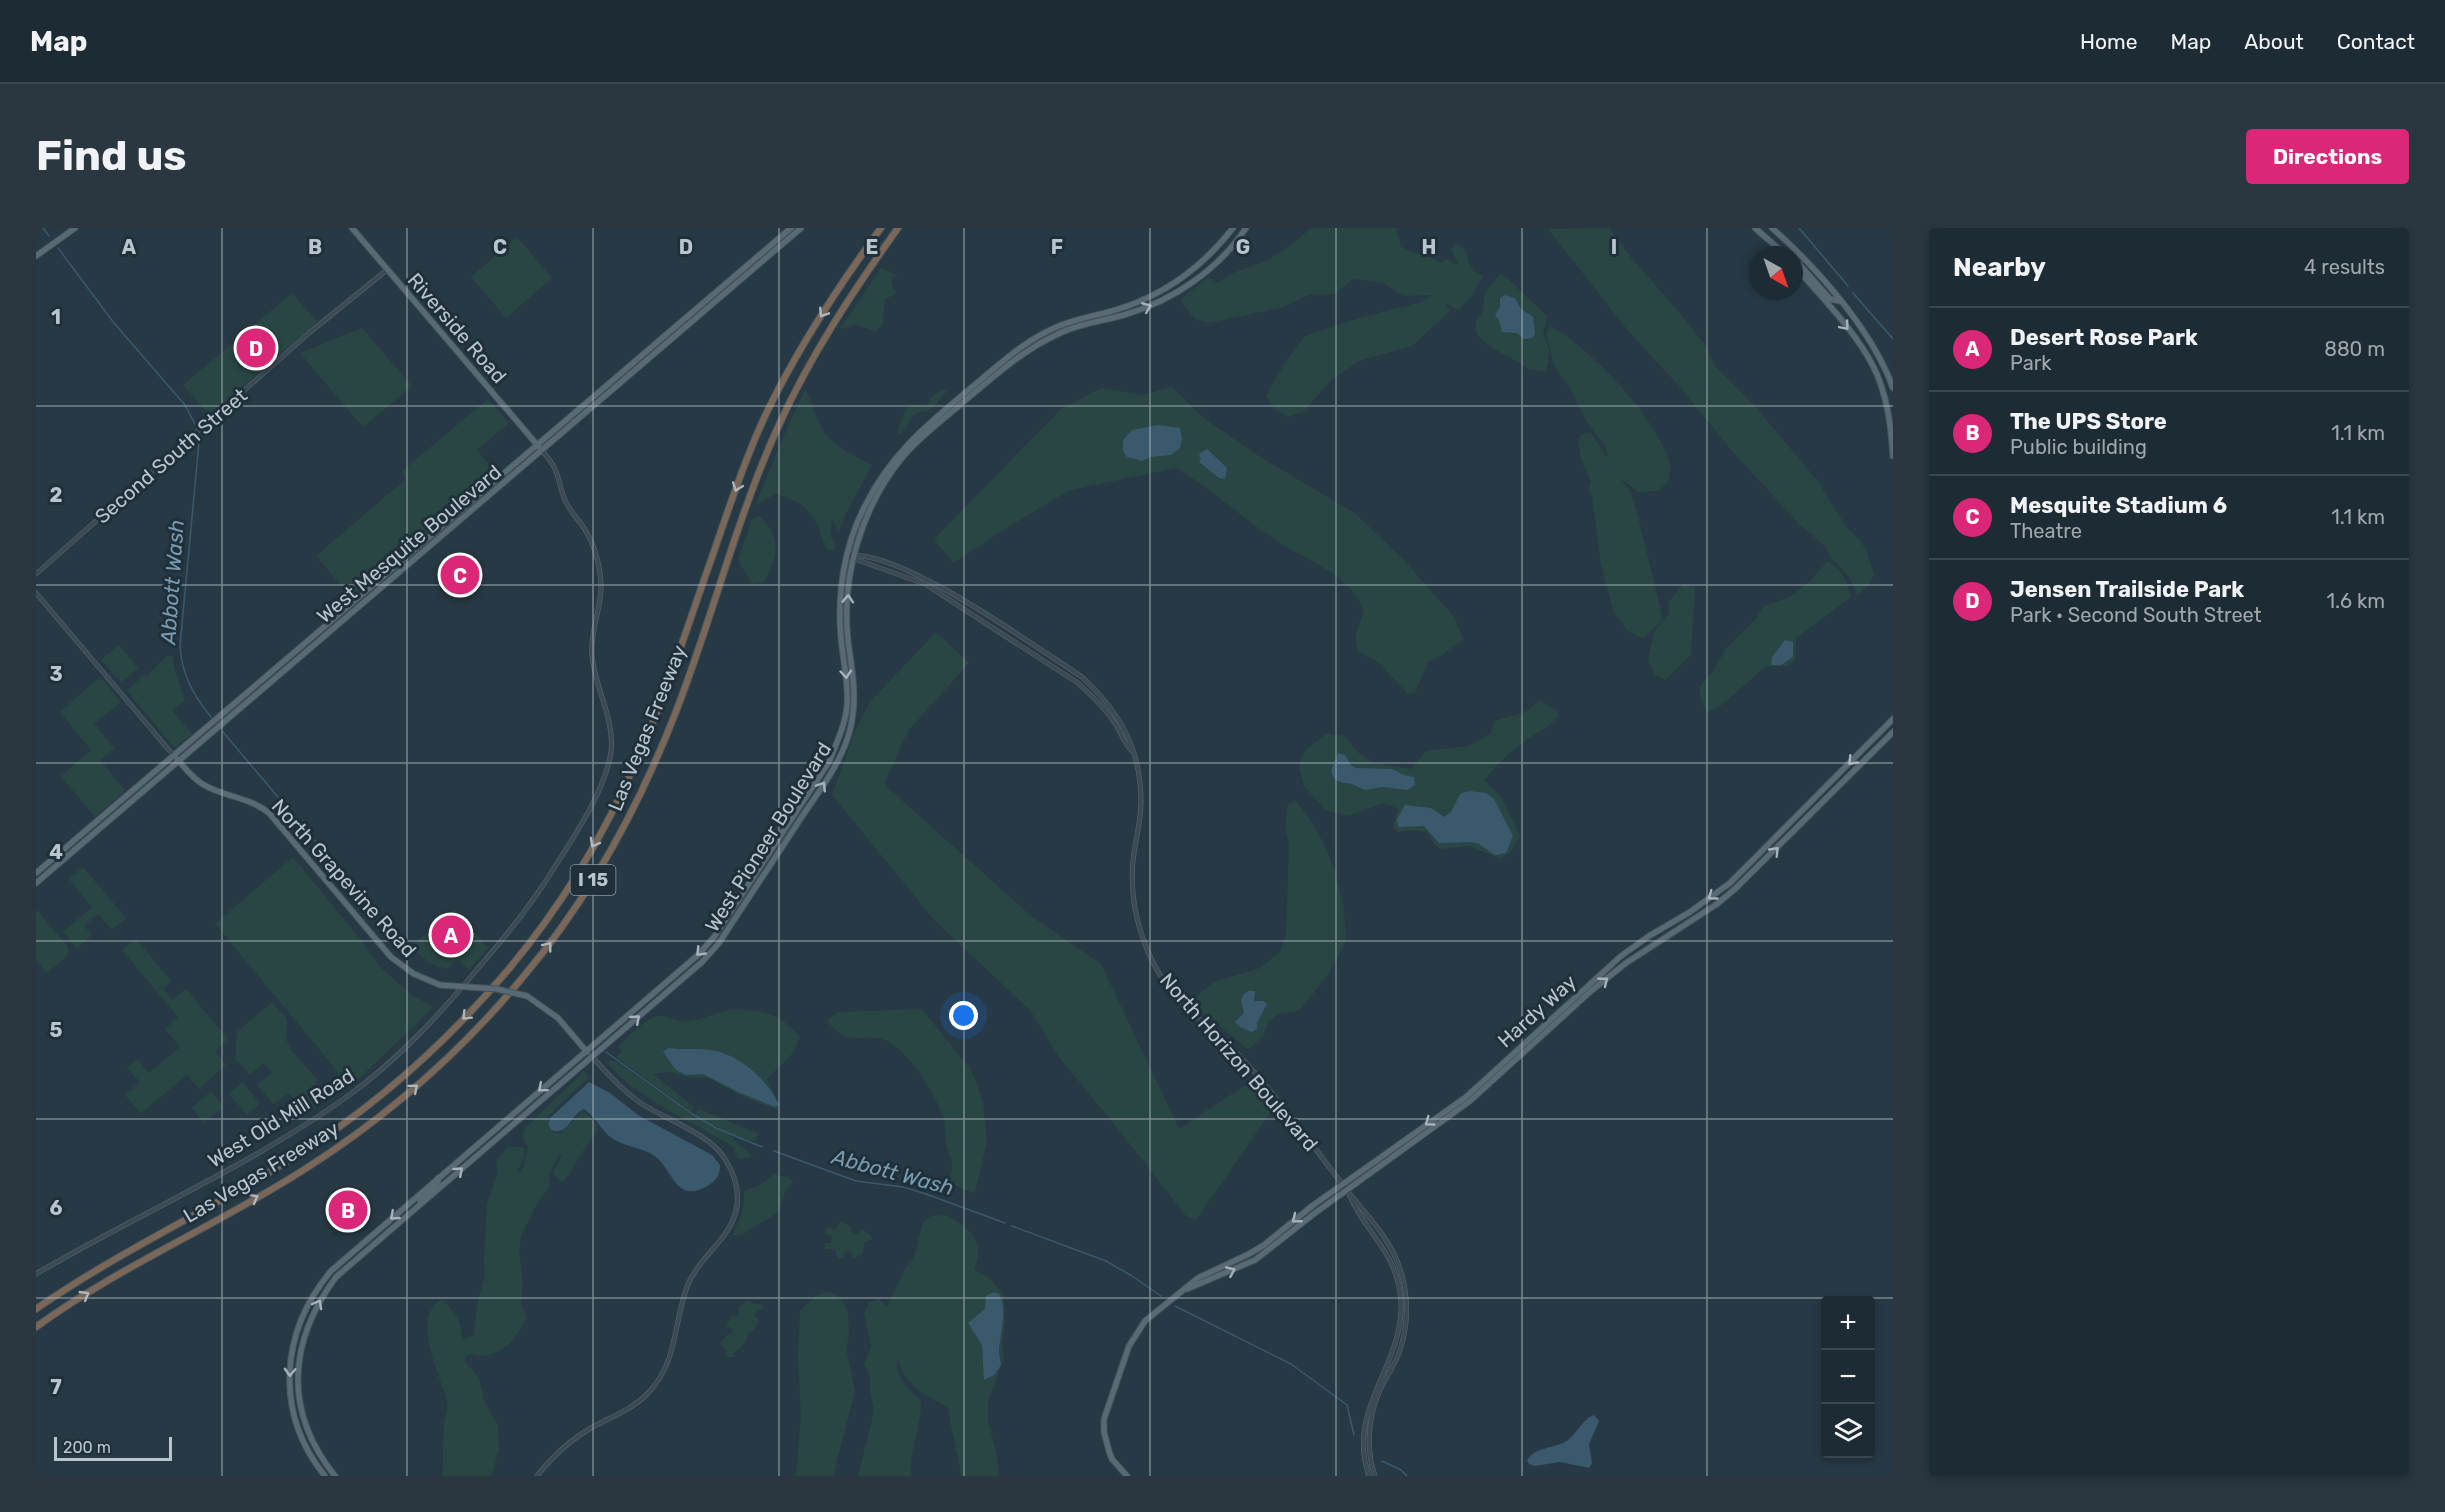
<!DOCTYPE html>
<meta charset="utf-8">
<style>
:root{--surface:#1d2b34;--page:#2a3740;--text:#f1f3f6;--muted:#a0a7ac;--line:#3b474f;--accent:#db2777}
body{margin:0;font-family:Rubik,sans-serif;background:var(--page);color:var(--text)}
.controls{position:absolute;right:18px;bottom:18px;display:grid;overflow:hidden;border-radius:6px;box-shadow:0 3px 9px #0003}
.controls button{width:54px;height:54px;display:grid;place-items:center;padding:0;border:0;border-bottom:2px solid var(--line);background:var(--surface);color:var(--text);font:30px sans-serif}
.compass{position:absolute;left:1713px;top:18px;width:54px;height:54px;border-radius:50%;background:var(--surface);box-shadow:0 3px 9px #0003;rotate:140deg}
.scale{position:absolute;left:18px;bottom:15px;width:118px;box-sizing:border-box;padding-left:6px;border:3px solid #b9c5ce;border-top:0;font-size:16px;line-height:21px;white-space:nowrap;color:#b9c5ce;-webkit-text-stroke:4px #20303a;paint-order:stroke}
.you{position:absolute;left:928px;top:788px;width:21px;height:21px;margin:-15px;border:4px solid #fff;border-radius:50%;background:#1a73e8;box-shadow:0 0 0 9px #1a73e833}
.badge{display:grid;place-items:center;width:39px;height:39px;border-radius:50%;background:var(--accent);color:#fff;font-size:20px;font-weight:700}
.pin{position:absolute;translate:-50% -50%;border:3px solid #fff;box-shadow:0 2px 6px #0006}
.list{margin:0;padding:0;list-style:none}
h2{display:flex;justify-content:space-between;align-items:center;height:78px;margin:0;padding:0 24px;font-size:26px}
h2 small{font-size:20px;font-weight:400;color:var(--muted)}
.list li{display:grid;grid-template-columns:39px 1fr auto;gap:18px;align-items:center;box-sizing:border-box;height:84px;padding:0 24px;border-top:2px solid var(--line)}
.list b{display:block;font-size:22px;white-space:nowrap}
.list p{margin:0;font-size:20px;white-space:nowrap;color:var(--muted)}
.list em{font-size:20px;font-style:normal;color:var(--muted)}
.icon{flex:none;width:33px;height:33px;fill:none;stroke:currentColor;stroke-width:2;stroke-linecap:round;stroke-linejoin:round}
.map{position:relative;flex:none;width:1857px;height:1248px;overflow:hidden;border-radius:6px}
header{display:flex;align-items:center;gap:36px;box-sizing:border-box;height:84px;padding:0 30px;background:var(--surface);border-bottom:2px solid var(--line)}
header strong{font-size:28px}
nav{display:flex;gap:33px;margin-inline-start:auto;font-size:21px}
.intro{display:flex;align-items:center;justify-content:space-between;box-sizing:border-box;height:144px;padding:0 36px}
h1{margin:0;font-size:42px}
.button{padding:15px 27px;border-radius:6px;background:var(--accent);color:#fff;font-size:21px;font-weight:700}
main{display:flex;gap:36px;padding:0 36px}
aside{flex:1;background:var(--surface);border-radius:6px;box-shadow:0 3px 9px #0003}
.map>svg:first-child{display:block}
</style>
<header>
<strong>Map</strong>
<nav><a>Home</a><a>Map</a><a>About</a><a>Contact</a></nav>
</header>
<div class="intro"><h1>Find us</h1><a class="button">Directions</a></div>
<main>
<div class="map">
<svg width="1857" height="1248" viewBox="0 0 1857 1248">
<rect width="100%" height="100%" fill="#273945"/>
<g fill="#294644">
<path d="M1275,0H1360L1365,19C1378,27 1392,26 1404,35L1412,31L1420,37L1422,36L1415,22L1421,16L1430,23C1432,35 1435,42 1447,48L1436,68L1422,82L1409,74L1414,83L1376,118L1323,133L1295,152L1267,184L1251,189L1238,180L1230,168L1248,136L1269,108L1316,92L1385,74L1396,67L1367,68L1348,55L1317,51L1298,66L1273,67L1245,80L1172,95L1159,91L1144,72L1172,49L1182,55C1200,41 1205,43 1224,35C1243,27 1260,13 1275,0Z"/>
<polygon points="1573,0 1597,32 1638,78 1670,118 1679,138 1717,176 1781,252 1811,300 1824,312 1831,324 1838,346 1833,357 1822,367 1813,349 1794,328 1790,319 1762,295 1697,224 1644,159 1594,105 1512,1"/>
<polygon points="481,9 516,50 470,90 435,49"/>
<polygon points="845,40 861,47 856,50 855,54 860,66 849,71 846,98 840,103 819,97 804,101"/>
<path d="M1464,46L1471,50L1511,88L1507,105L1513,121L1512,135L1509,144L1492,141C1483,131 1432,115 1440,94C1441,90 1445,87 1447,82C1448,78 1447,73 1448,69C1451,60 1458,53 1464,46Z"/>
<polygon points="256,65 281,94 174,187 147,157"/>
<path d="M1514,98C1556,121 1617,187 1633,232C1636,238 1634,247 1632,254L1622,263L1602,264L1585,251L1594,263L1602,289L1627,391L1607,411L1592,403L1577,382L1565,337L1556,268L1552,263L1555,253L1545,231L1542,214L1545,207L1555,205L1572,231L1569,218L1550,192L1534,160L1518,137L1510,106Z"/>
<polygon points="326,100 376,158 327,199 264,125"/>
<path d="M1136,159L1169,191L1226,230L1320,286L1367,331L1419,390L1427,411L1406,427L1392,434L1379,465L1372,466L1342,434L1322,423L1319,409L1328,383C1313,345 1273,334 1241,313C1206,290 1176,262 1141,240L1034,262L972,299L917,335L898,311L1025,181L1065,160L1105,167Z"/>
<path d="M769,161C776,173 778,185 784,197C794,218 816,226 836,237L810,285L803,303L796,292L794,307L799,317L798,322H792C786,315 786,308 783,300C775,279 759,271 739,266L719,278L749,205Z"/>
<path d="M906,162H911C906,169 899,179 891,183C886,184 881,183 877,188C872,195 871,202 862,207V201L870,181L879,177L892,178L894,170Z"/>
<polygon points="452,171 473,195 441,222 461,246 315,369 280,328 370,251 365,244"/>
<path d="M723,288C746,307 742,330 728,354L716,356L702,332L716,291Z"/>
<path d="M1791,334C1807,340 1811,354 1815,369L1760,410L1759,431L1753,438L1729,439L1683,479L1671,484L1665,472L1663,459L1678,442L1690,420L1720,391L1728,378L1754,369L1770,357Z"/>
<polygon points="1647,356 1659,359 1655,427 1629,452 1619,447 1612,432 1618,404 1633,385 1632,375"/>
<polygon points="900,404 933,435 872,503 850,551 849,557 995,688 1065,736 1143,901 1211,856 1236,882 1160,992 1150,988 1079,897 1025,832 994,782 899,693 796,567 818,506 833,475"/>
<polygon points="83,417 102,440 85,454 65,432"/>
<polygon points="131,428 137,428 138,440 149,472 136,483 156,506 140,519 137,518 91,463 108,447 112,447"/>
<polygon points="64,449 85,474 58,496 78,520 64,532 89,563 59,589 25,548 55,522 24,484"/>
<path d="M1504,472L1521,483L1523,487C1515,498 1505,502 1493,510C1475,523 1461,535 1448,553L1465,568L1484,608L1474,625L1465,631L1434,618L1405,621L1399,617L1391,604L1376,602L1362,604L1357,599L1362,581L1348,575L1311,588L1290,582L1268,558L1263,538L1268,524L1291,505L1309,508C1330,539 1341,535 1375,541L1390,523L1433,518L1455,505L1458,493L1489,484Z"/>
<path d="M1260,573C1288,606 1307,653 1309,696C1309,702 1311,709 1309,714C1298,741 1281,762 1262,783L1242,786L1232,794L1228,808L1212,821L1153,774L1178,754L1224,740L1244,724L1250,706L1253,617L1249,598L1252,575Z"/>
<polygon points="257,629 326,713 345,740 377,768 398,779 313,860 294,834 179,696"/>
<polygon points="47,639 90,690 76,702 62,686 48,698 56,707 41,720 27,704 56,679 33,651"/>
<polygon points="0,681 32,719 32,727 11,745 0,732"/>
<polygon points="419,681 452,720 433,742 422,732 411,741 395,736 374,719"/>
<polygon points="100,711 135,753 127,761 136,772 150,761 192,811 179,823 190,837 163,861 151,847 105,885 89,867 104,854 91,840 101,831 113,845 144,819 129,801 142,789 86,722"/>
<polygon points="236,774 251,791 250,811 256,823 282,852 279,855 291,869 271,886 253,865 237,876 221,857 236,845 228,835 213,847 205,836 199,833 201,804"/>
<path d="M700,781C731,784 743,785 764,809L757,825L731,851L744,877L742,882L708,869L673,850L650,849L634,844L617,846L658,879L655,884L580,829L585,824L583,818C594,808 610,788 625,788C635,788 643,795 654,793C670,790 684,783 700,781Z"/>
<path d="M886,781L935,842L947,874L951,913L939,965L912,955C920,932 915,936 910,916C909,908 910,900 908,892C899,865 877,829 853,814C831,801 812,824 791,792L802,784Z"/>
<path d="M575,832L584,836L661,891L694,907L701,915L718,929L703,931L698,924L699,920C657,893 605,874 571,835Z"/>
<path d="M548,843L553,849L512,888V899L518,905H525L547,882L561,896L562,902L542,930L534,946L526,954L517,945L526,926L523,927L514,945L513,960L501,975L485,1008L483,1023L487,1055L485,1075L491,1090C486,1097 481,1108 474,1115C464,1124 447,1132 435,1125L430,1128L429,1134L443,1150L448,1173L462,1197L463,1222L455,1248H406C408,1231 406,1214 408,1197C409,1189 413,1181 411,1174C405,1147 373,1090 406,1071L422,1089L427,1111L438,1107L441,1077L449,1047L448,1029L451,976L462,943L460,933L473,918L488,920V930L480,945L486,943L492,920L486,908L490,899Z"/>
<polygon points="207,854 224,876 211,887 193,866"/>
<polygon points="175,863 188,879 167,894 156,880"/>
<path d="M663,881L723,906L719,913C698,909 678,898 659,887Z"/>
<polygon points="738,946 753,950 757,954 750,961 743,984 705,1007 697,1007 707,982 708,963 724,957"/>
<path d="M910,987C934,1000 950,1013 938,1042L954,1050L968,1068L969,1095L966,1113L968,1130L952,1173V1193L961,1228L963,1248H925C922,1225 915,1203 912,1179C886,1166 870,1158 861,1129C860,1149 870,1160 885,1172C886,1198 873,1222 875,1248H822L838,1184L834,1162V1147L828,1136L835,1119L828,1085L833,1075L842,1071L851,1079L869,1041L877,1032L887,994L895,988Z"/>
<polygon points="804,994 815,998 816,1006 822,1006 826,1002 835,1007 836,1012 828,1014 827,1026 817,1030 816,1025 812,1022 808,1025 807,1030 802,1030 799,1021 789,1021 788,1015 795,1015 796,1008 789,1006 790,1000 799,1001"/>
<polygon points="794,1063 807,1072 812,1087 813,1107 810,1121 819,1163 797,1248 760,1248 765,1186 762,1131 764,1083 780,1067"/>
<polygon points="712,1072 717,1075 727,1077 726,1082 720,1083 719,1089 723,1092 718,1102 713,1104 709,1115 698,1125 698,1129 691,1129 690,1123 684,1115 690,1108 697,1105 696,1100 690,1099 696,1088 703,1088 703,1079"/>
</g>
<g fill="#3a596d">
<polygon points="1469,67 1479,70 1485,81 1497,89 1499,106 1496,110 1488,111 1481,105 1466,104 1463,92 1459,87 1464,79 1464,70"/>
<polygon points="1122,197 1144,200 1146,210 1144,220 1135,227 1115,229 1106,233 1091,229 1087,223 1087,212 1096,202"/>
<polygon points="1171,221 1191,240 1189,251 1183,250 1163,234 1165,231 1163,226"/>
<polygon points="1749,412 1757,414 1757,429 1745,437 1735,437 1736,429"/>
<polygon points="1302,525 1309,527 1315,537 1320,540 1356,541 1368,547 1378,549 1379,557 1371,562 1347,559 1329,562 1316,556 1304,554 1299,552 1295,543"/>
<polygon points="1433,563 1450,565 1458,571 1477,608 1470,625 1459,627 1443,616 1435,614 1403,615 1388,598 1362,599 1361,591 1369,577 1395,580 1408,589 1415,584 1424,566"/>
<polygon points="1212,763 1219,763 1218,773 1227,773 1231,776 1221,795 1221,801 1216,804 1204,799 1199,794 1208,785 1205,773 1207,767"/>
<path d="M632,820C647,822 661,820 675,822C703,826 732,852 743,877L739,879L704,865L667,846L650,847L640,842L627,824Z"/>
<path d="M553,854L574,865L602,887L676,927L684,937C684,946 681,952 673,957C640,977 638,944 620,929C609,920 590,919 577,911C565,903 560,889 548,881C535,886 532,909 515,902L512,896L514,890Z"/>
<path d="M958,1064L963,1066C972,1081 964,1106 963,1123C963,1127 964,1132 965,1137L958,1147L948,1152L946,1117L932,1095L949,1081L950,1068Z"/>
<path d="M1558,1187L1563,1193L1553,1216L1556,1235L1553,1240L1524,1234L1499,1238L1493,1236L1491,1233C1496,1220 1518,1220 1529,1214C1541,1207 1546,1191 1558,1187Z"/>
</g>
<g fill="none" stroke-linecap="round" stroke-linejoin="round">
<g stroke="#3a596d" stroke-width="1.5">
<polyline points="7,0 13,8"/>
<polyline points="1763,0 1812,58"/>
<polyline points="22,20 78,95 149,177 160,198"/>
<polyline points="1817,65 1857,111"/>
<path d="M163,214L144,418C146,447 157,467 175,489"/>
<polyline points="187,504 339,684"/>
<polyline points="570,824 656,886 680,900 726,919"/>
<polyline points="738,923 820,953 867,959 890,966 969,995"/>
<polyline points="976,998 1070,1033 1096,1048 1125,1068"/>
<polyline points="1139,1078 1255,1136 1311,1177 1318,1207"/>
<polyline points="1346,1233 1365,1242 1371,1248"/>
</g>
<defs>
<g id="minor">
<path d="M812,328C862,319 1001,420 1046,449C1084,484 1105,521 1105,574C1105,594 1099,613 1097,633C1094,665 1101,699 1114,728C1124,750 1140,771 1158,787C1169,797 1182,805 1193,817C1236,861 1272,911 1309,960C1329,985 1356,1012 1365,1044C1373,1071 1372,1099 1363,1125C1358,1140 1347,1152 1342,1167C1332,1191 1330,1223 1339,1248"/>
<path d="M816,330L889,356L1042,455C1055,467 1068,479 1078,494C1085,503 1087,514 1095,522"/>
<polyline points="0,346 273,105 352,41"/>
<polyline points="0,365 138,528"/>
<path d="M1313,966C1329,1005 1361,1023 1365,1072C1369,1137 1309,1181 1333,1248"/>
<path d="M0,1046C104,985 214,938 312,868C363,831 404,786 444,738C471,707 497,675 518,640C539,607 569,563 575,524C579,489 558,460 556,426C554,403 565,382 565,359C565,342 560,321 551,305C546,295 537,287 532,278C525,267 524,252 519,241C516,234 510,228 506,222"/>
<path d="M501,1248C516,1229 534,1212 555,1200C574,1189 598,1181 613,1164C643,1133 637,1091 653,1054C666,1026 696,1010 701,978C703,962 698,945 689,931C674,906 631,892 606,876C587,863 572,846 556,829"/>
</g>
<g id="major">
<polyline points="316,0 503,219"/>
<polyline points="1719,0 1750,27"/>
<path d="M1736,0C1782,41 1836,102 1857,160"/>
<polyline points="0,28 39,0"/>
<polyline points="1758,34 1763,36 1794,71 1804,73"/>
<path d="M1758,37C1785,69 1818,101 1837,138C1851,165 1855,198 1857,228"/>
<path d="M141,531C149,540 157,551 168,557C189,569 213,569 233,585L355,729L378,746L404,757"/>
<polyline points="0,645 755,0"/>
<polyline points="0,655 765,0"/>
<polyline points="491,768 522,790 551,824"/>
<polyline points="384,973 402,955 402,950"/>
<polyline points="1151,1061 1219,1032 1279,985 1434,873 1555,763 1590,735 1681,676 1700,660 1857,504"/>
<path d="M289,1248C238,1185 244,1104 295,1043L662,727L678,709L793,534C800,516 809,498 811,478C813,455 807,433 805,410C801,366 808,318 829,278C856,223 896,193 941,155C967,133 991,111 1023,98C1040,91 1058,88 1076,83C1126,69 1165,41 1197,0"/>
<path d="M299,1248C247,1183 252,1114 300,1049L666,734L683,715C710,673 738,632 765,590C783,563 806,534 814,502C822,469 816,444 812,412C805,349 825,281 865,231C882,210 904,194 925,176C956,150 985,123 1022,106C1044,95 1069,93 1091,86C1138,72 1183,41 1210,0"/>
<polyline points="1091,1248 1076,1231 1073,1223 1068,1204 1068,1191 1093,1118 1109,1093 1162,1050 1213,1026 1228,1017 1276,978 1430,869 1585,728 1613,708 1654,684 1694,655 1857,491"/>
</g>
<g id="highway">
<path d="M0,1081C82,1024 174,982 258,929C339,879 411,814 472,742C524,680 567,609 599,536C629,471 650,402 674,335C691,286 707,236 729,188C761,121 801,60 845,0"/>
<path d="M0,1099C84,1038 182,997 269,941C351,889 425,824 487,749C553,671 602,581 639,486C676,392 700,291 742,199C774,128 817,63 862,0"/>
</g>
</defs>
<use href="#minor" stroke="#5a6872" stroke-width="5"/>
<use href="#major" stroke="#45545e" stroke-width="7"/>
<use href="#highway" stroke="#46555f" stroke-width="8"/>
<use href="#minor" stroke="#3b4a55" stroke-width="4"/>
<use href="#major" stroke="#596a75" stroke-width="5"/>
<use href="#highway" stroke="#7b6758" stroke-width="6"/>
<defs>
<polyline id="major-bridge" points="404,757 461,761 491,768"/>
</defs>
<use href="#major-bridge" stroke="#45545e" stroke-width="7" stroke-linecap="butt"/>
<use href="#major-bridge" stroke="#596a75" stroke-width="5"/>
</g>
<defs><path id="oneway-chevron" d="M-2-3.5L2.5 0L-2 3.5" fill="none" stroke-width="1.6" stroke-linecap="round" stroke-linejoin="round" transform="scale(1.5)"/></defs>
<g stroke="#a6b3bc">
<use href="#oneway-chevron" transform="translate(1111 79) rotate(-22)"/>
<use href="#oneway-chevron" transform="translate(1809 98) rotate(50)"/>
<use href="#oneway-chevron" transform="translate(812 371) rotate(-86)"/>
<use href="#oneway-chevron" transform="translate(810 446) rotate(85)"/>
<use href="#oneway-chevron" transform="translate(1816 533) rotate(134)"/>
<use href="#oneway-chevron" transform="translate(786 558) rotate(-57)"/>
<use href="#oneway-chevron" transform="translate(1739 623) rotate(-46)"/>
<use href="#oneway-chevron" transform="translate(1676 668) rotate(144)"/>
<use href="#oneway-chevron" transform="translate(664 724) rotate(134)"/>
<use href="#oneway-chevron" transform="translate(1568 753) rotate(-39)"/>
<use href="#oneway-chevron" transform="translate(600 791) rotate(-41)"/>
<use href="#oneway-chevron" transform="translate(506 860) rotate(140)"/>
<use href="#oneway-chevron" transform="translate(1393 894) rotate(144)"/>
<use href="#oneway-chevron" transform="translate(423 943) rotate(-41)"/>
<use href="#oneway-chevron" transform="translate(358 988) rotate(139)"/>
<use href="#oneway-chevron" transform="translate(1260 991) rotate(141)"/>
<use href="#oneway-chevron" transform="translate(1195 1043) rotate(-23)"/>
<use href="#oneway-chevron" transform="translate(282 1076) rotate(-61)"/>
<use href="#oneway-chevron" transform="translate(254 1144) rotate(92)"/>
</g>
<g stroke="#b0b7bc">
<use href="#oneway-chevron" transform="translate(787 85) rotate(123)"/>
<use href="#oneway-chevron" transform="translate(701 259) rotate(110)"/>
<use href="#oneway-chevron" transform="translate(558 615) rotate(119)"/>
<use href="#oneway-chevron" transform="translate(512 718) rotate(-52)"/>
<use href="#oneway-chevron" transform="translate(430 788) rotate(135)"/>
<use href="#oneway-chevron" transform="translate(378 860) rotate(-40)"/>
<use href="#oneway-chevron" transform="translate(218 970) rotate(-29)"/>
<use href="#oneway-chevron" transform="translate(49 1067) rotate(-31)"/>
</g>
<path fill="none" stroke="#b9c5ce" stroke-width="1.5" stroke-opacity="0.55" d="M186,0V1248M371,0V1248M557,0V1248M743,0V1248M928,0V1248M1114,0V1248M1300,0V1248M1486,0V1248M1671,0V1248M0,178H1857M0,357H1857M0,535H1857M0,713H1857M0,891H1857M0,1070H1857"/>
<g text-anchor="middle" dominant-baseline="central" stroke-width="6" stroke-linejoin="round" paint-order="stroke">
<rect fill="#20303a" stroke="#8b98a2" stroke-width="1.5" x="534.5" y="637" width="45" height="30" rx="4.5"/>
<g font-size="18" font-weight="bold" fill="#b9c5ce">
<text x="557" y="652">I 15</text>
</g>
<g font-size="20" fill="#b9c5ce" stroke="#20303a">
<text transform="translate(421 100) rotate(49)">Riverside Road</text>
<text transform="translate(135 228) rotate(-41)">Second South Street</text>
<text transform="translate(373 316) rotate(-40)">West Mesquite Boulevard</text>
<text transform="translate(611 500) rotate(-68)">Las Vegas Freeway</text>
<text transform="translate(732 609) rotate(-58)">West Pioneer Boulevard</text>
<text transform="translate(308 650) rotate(48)">North Grapevine Road</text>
<text transform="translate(1501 783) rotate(-42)">Hardy Way</text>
<text transform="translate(1203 834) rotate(49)">North Horizon Boulevard</text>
<text transform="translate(245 890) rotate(-32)">West Old Mill Road</text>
<text transform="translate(225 944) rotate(-31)">Las Vegas Freeway</text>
</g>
<g font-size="21" font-style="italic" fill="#789bb2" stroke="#20303a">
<text transform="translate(136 354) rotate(-86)">Abbott Wash</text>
<text transform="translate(857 944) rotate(15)">Abbott Wash</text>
</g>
</g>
<g font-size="20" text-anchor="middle" font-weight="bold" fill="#b9c5ce" stroke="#20303a" stroke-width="6" stroke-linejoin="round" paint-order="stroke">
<text x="93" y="26">A</text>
<text x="279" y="26">B</text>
<text x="464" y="26">C</text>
<text x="650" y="26">D</text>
<text x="836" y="26">E</text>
<text x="1021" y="26">F</text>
<text x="1207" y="26">G</text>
<text x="1393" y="26">H</text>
<text x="1578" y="26">I</text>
<text x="20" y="96">1</text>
<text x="20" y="274">2</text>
<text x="20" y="453">3</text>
<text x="20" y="631">4</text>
<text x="20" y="809">5</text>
<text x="20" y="987">6</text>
<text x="20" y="1166">7</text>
</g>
</svg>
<div class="controls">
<button>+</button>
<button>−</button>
<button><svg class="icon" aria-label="layers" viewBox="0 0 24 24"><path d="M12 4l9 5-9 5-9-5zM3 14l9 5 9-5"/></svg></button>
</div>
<svg class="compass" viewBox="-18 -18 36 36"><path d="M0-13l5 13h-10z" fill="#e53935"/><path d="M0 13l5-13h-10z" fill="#a0a7ac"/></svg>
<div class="scale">200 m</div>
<div class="you"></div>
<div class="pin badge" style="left:415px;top:707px">A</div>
<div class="pin badge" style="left:312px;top:982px">B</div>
<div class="pin badge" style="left:424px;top:347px">C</div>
<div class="pin badge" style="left:220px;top:120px">D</div>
</div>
<aside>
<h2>Nearby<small>4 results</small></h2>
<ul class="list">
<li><span class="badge">A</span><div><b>Desert Rose Park</b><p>Park</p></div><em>880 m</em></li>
<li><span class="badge">B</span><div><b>The UPS Store</b><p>Public building</p></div><em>1.1 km</em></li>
<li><span class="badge">C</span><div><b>Mesquite Stadium 6</b><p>Theatre</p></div><em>1.1 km</em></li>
<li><span class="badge">D</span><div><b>Jensen Trailside Park</b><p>Park · Second South Street</p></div><em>1.6 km</em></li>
</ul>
</aside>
</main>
